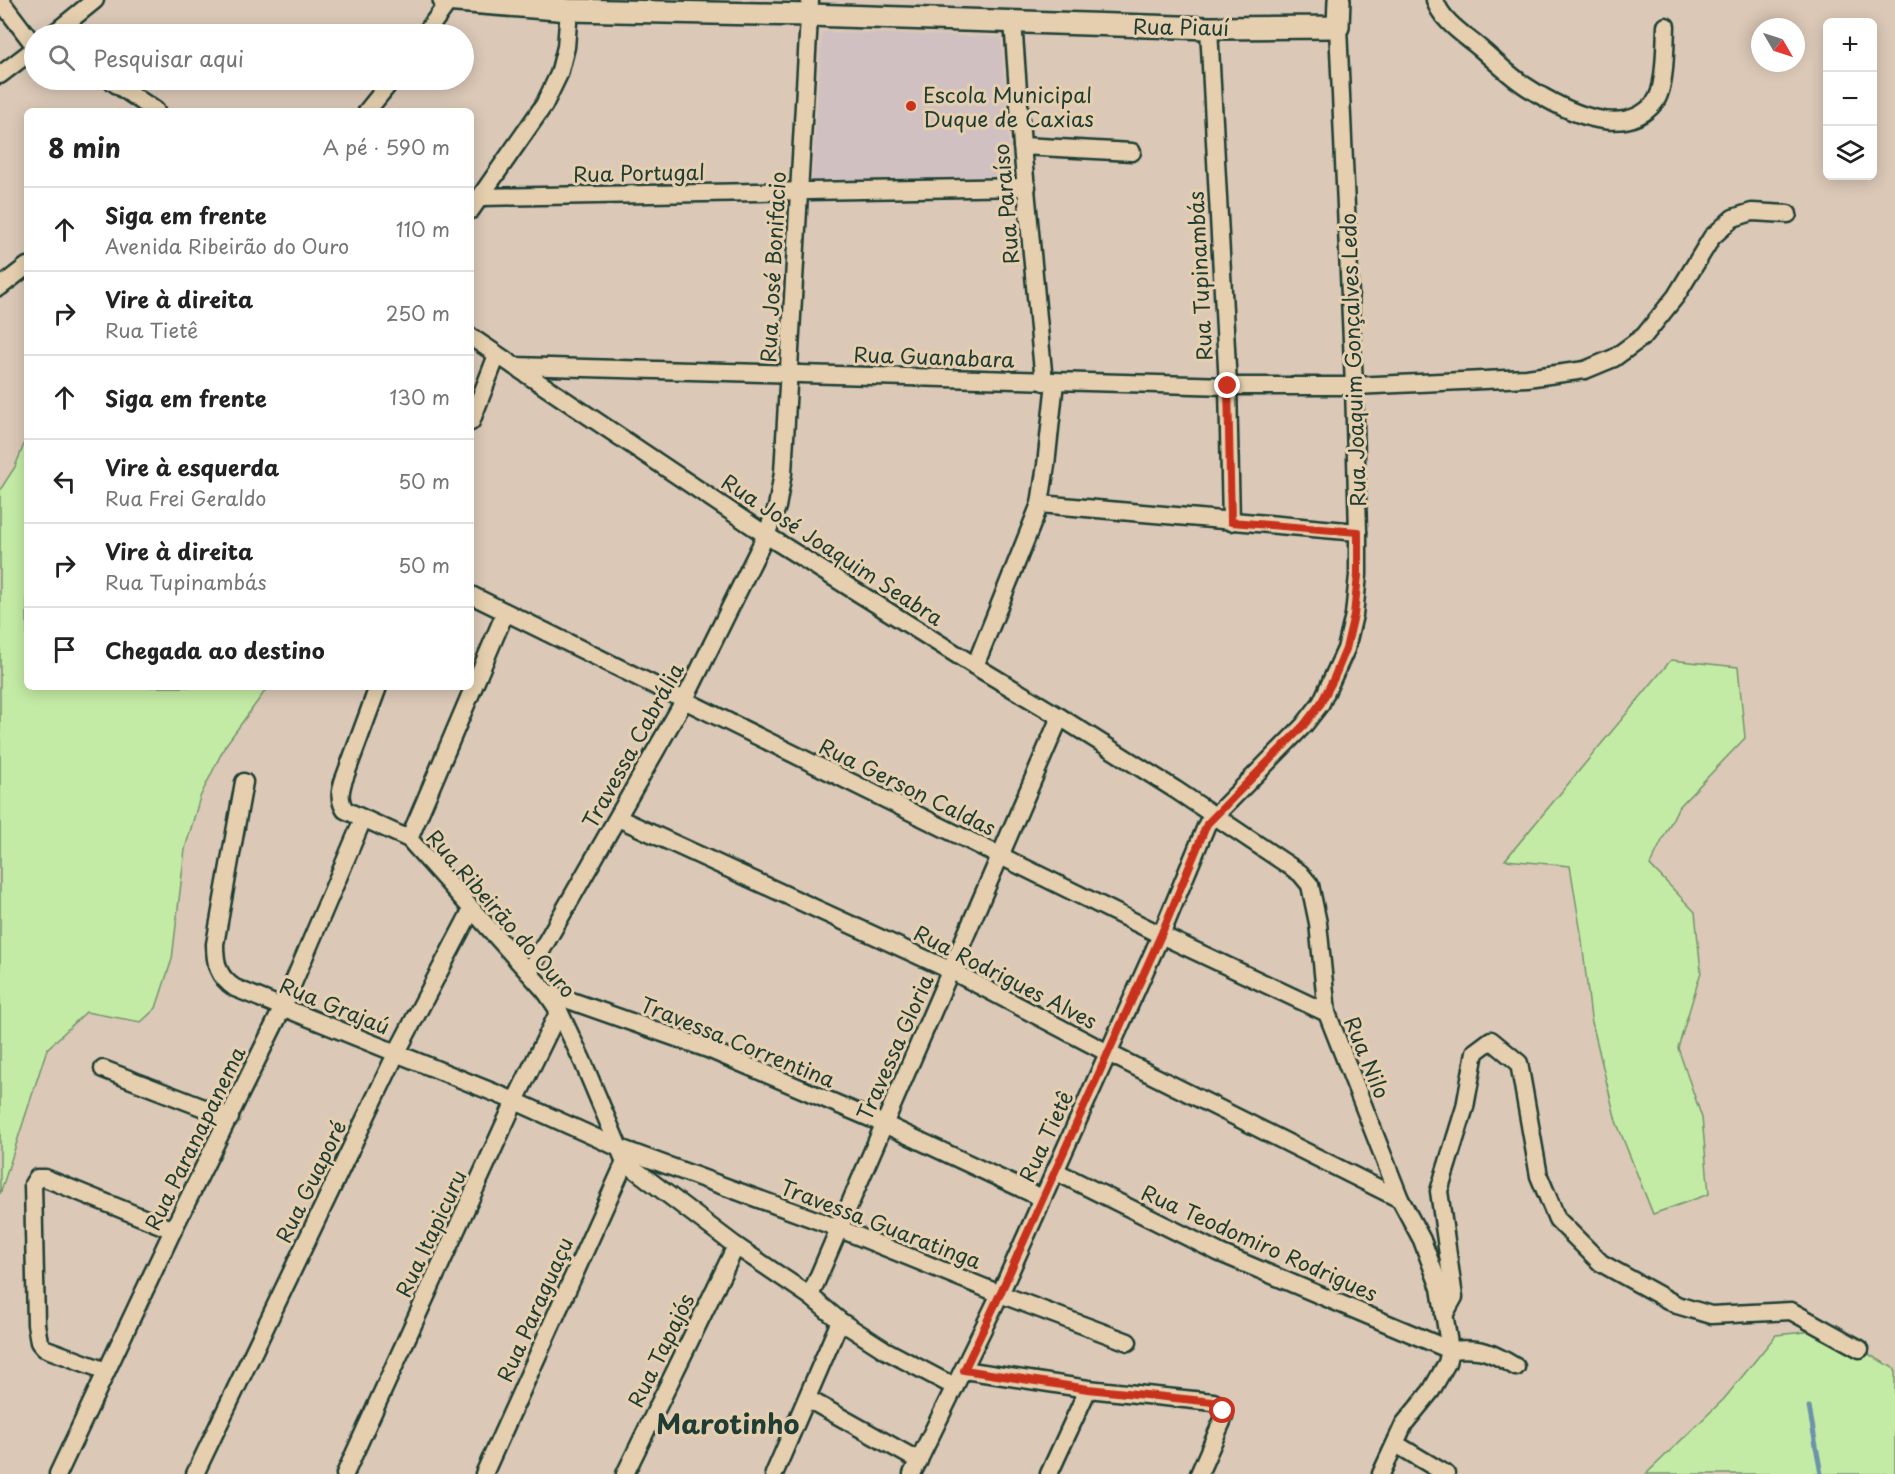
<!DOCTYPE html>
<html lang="pt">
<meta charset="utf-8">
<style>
:root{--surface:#fff;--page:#f2f2f2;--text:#222;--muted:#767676;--line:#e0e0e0}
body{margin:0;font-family:"Playpen Sans",sans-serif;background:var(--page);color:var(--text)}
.controls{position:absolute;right:18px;top:18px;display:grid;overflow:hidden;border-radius:9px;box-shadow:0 3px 15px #0003}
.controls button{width:54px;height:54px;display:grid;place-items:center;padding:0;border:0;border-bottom:2px solid var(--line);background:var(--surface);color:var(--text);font:30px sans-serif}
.compass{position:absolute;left:1751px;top:18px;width:54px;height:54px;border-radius:50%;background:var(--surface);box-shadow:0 3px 15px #0003;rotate:129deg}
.stop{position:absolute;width:18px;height:18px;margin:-14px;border:4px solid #c8321e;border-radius:50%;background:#fff}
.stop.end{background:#c8321e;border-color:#fff;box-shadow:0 2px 6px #0008}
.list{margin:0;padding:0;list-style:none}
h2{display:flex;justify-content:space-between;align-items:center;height:78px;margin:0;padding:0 24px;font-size:26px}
h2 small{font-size:20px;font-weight:400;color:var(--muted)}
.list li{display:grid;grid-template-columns:39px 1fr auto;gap:18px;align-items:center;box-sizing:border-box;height:84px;padding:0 24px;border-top:2px solid var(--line)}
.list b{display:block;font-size:22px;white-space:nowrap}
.list p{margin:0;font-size:20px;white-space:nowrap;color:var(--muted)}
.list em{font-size:20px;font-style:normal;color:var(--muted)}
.icon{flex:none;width:33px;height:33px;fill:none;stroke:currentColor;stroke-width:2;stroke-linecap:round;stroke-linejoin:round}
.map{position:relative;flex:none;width:1895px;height:1474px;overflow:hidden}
.search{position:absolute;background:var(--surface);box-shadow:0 3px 15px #0003;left:24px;top:24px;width:450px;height:66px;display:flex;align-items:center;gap:15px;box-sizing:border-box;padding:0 21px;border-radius:33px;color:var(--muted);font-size:22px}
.panel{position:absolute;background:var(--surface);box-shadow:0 3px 15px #0003;left:24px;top:108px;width:450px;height:582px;border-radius:9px}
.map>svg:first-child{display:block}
</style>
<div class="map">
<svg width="1895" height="1474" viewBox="0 0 1895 1474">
<rect width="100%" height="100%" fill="#dbc8b7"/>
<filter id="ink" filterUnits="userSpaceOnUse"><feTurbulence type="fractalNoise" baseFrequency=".0167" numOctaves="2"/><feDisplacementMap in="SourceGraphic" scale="12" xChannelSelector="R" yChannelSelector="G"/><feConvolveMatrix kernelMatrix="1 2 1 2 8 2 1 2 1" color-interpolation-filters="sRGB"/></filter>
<g filter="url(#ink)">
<polygon fill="#d0c0c2" points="822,32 1001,37 1011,176 812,181"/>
<g fill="#c4eba5" stroke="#72946c" stroke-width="1.5">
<polygon points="27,437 27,687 268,687 225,746 200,797 185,849 172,959 156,1008 141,1022 86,1012 47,1049 0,1194 0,490 15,467"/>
<polygon points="1671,660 1738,667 1745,738 1678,808 1650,865 1695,912 1701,972 1678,1048 1702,1118 1709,1194 1653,1214 1616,1121 1591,1018 1581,933 1570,866 1505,860"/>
<polygon points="1825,1330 1895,1369 1895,1474 1646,1474 1724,1399 1776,1335"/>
</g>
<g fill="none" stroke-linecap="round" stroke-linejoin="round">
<polyline stroke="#6d93ab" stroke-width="5" points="1809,1407 1821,1474"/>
<defs>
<g id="minor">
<polyline points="0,0 34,45"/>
<path d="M1435,0C1441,21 1466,36 1481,49C1496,62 1511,77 1527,87C1561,109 1623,142 1655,102C1666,88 1665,44 1666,26"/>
<polyline points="1013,21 1022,146 1044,382"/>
<polyline points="1209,28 1228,386 1231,522"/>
<polyline points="53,34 95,0"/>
<polyline points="425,34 449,1"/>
<polyline points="0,75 34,49"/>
<polyline points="110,80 156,111"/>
<polyline points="367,111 392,80"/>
<polyline points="1022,146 1132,152"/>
<polyline points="481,197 1027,187"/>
<polyline points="471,210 544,105 559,74 566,47 569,10"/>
<polyline points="0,287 27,266"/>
<polyline points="471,337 766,535 975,666 1060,717 1176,790 1300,873 1310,885 1318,923 1327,1013 1400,1199 1422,1240 1440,1288 1450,1350 1447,1363 1431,1391 1404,1424 1381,1474"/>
<polyline points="514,366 1228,386 1354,386 1527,378 1585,370 1614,358 1644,336 1676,296 1712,237 1733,218 1752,212 1788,214"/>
<polyline points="471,422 497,355"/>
<polyline points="1040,504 1358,532"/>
<polyline points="471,595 1161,935 1327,1013"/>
<polyline points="975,666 1040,504 1046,465 1055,382"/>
<path d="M378,687L343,782C340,793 339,800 345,810L409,839L546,992L559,1011L583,1062L625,1162L736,1246L810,1296L840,1321L885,1350L955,1387"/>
<path d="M244,782L215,944C215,964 218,977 235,988L515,1101L617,1147L838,1228L1000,1294L1128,1342"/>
<polyline points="618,818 952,971 1108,1053 1400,1199"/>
<polyline points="409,839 505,613"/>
<polyline points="529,972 684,701 766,535 777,507 783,473 810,0"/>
<polyline points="546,992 708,1049 884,1124 1042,1198"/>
<polyline points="103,1069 230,1118"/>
<path d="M1055,1171L1220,1253L1450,1350C1480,1347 1490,1351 1516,1367"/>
<polyline points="810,1296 1060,717"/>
<polyline points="1444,1315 1454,1297 1439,1191 1465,1107 1475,1052 1491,1040 1519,1063 1539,1176 1557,1219 1601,1263 1677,1305 1711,1315 1791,1311 1860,1349"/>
<polyline points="964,1370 1088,1389 1213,1402 1221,1406 1224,1417 1199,1474"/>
<polyline points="106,1371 44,1348 39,1342 36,1324 33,1184 37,1178 45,1178 173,1230"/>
<polyline points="808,1399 919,1461"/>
<polyline points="1396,1444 1446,1474"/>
<polyline points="58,1474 173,1230 282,1009 363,819"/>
<polyline points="195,1474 396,1054 472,909"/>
<polyline points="345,1474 515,1101 559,1011"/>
<polyline points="484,1474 625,1162"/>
<polyline points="625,1474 736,1246"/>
<polyline points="774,1474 840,1321"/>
<polyline points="912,1474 1000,1294 1161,935 1207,824 1304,725 1321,703 1346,649 1354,615 1358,575 1358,532 1354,386 1338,27"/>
<polyline points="1049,1474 1088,1389"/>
</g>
<polyline id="major" points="444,0 569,10 809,15 1209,28 1338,27 1339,0"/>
</defs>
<use href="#minor" stroke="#1f3d34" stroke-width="21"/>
<use href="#major" stroke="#1f3d34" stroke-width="26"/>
<use href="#minor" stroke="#e5cfae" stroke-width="16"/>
<use href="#major" stroke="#e5cfae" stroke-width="21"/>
</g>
</g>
<g fill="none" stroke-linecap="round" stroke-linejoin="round" filter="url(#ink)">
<polyline stroke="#c8321e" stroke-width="8" points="1223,1411 1221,1406 1213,1402 1088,1389 964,1370 1000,1294 1161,935 1207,824 1304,725 1321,703 1334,678 1346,649 1354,615 1358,575 1358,532 1231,522 1228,386"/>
</g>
<circle fill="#c8321e" stroke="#e5cfae" stroke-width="2" cx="911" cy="106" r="6"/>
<g text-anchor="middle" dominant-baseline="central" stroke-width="6" stroke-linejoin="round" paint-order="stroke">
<g font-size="21" fill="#1f3d34" stroke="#e5cfae">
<text transform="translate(1181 26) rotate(1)">Rua Piauí</text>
<text transform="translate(639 172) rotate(-1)">Rua Portugal</text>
<text transform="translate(1005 204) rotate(-95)">Rua Paraíso</text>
<text transform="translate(772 267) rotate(-87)">Rua José Bonifacio</text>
<text transform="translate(1199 276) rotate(-93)">Rua Tupinambás</text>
<text transform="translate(934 356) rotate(2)">Rua Guanabara</text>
<text transform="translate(1352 360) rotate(-92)">Rua Joaquim Gonçalves Ledo</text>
<text transform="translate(833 549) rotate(33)">Rua José Joaquim Seabra</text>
<text transform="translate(632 745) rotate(-61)">Travessa Cabrália</text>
<text transform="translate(908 786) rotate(26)">Rua Gerson Caldas</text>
<text transform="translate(502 913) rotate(49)">Rua Ribeirão do Ouro</text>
<text transform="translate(1006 976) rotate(27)">Rua Rodrigues Alves</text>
<text transform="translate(335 1005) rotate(22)">Rua Grajaú</text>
<text transform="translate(738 1041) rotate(22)">Travessa Correntina</text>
<text transform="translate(894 1047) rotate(-66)">Travessa Gloria</text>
<text transform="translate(1368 1057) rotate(68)">Rua Nilo</text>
<text transform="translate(1045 1136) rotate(-65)">Rua Tietê</text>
<text transform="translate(194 1138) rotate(-64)">Rua Paranapanema</text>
<text transform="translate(310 1181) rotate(-64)">Rua Guaporé</text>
<text transform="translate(881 1223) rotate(21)">Travessa Guaratinga</text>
<text transform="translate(430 1233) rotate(-65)">Rua Itapicuru</text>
<text transform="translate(1260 1242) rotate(24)">Rua Teodomiro Rodrigues</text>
<text transform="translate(534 1309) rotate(-66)">Rua Paraguaçu</text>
<text transform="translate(660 1350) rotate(-64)">Rua Tapajós</text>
</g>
<g font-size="21" fill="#1f3d34" stroke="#e5cfae" text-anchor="start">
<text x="923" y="94">Escola Municipal<tspan x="923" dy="24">Duque de Caxias</tspan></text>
</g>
<g font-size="27" font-weight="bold" fill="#1f3d34" stroke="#e5cfae">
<text x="728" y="1422">Marotinho</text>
</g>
</g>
</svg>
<div class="controls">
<button>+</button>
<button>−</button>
<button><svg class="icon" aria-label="layers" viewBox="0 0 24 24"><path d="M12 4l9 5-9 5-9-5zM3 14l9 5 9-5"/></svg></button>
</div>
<svg class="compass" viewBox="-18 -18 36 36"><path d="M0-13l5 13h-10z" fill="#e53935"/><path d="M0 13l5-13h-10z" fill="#767676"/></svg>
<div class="stop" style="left:1223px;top:1411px"></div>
<div class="stop end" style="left:1228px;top:386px"></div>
<div class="search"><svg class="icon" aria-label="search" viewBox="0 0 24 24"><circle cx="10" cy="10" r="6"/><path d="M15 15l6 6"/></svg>Pesquisar aqui</div>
<section class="panel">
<h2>8 min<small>A pé · 590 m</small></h2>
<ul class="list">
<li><svg class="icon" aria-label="ahead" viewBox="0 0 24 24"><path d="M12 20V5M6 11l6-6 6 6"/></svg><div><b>Siga em frente</b><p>Avenida Ribeirão do Ouro</p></div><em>110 m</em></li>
<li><svg class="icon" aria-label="right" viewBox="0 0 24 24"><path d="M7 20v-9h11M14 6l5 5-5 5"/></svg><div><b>Vire à direita</b><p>Rua Tietê</p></div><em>250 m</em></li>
<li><svg class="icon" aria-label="ahead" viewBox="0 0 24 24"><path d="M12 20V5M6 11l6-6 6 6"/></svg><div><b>Siga em frente</b></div><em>130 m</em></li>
<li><svg class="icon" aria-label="left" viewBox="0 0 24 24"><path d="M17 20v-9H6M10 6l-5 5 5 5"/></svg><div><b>Vire à esquerda</b><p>Rua Frei Geraldo</p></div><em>50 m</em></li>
<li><svg class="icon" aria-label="right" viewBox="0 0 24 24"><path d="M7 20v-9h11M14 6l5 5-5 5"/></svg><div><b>Vire à direita</b><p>Rua Tupinambás</p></div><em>50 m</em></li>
<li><svg class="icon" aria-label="arrive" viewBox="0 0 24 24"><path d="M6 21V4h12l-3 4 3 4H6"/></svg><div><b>Chegada ao destino</b></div></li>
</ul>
</section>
</div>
